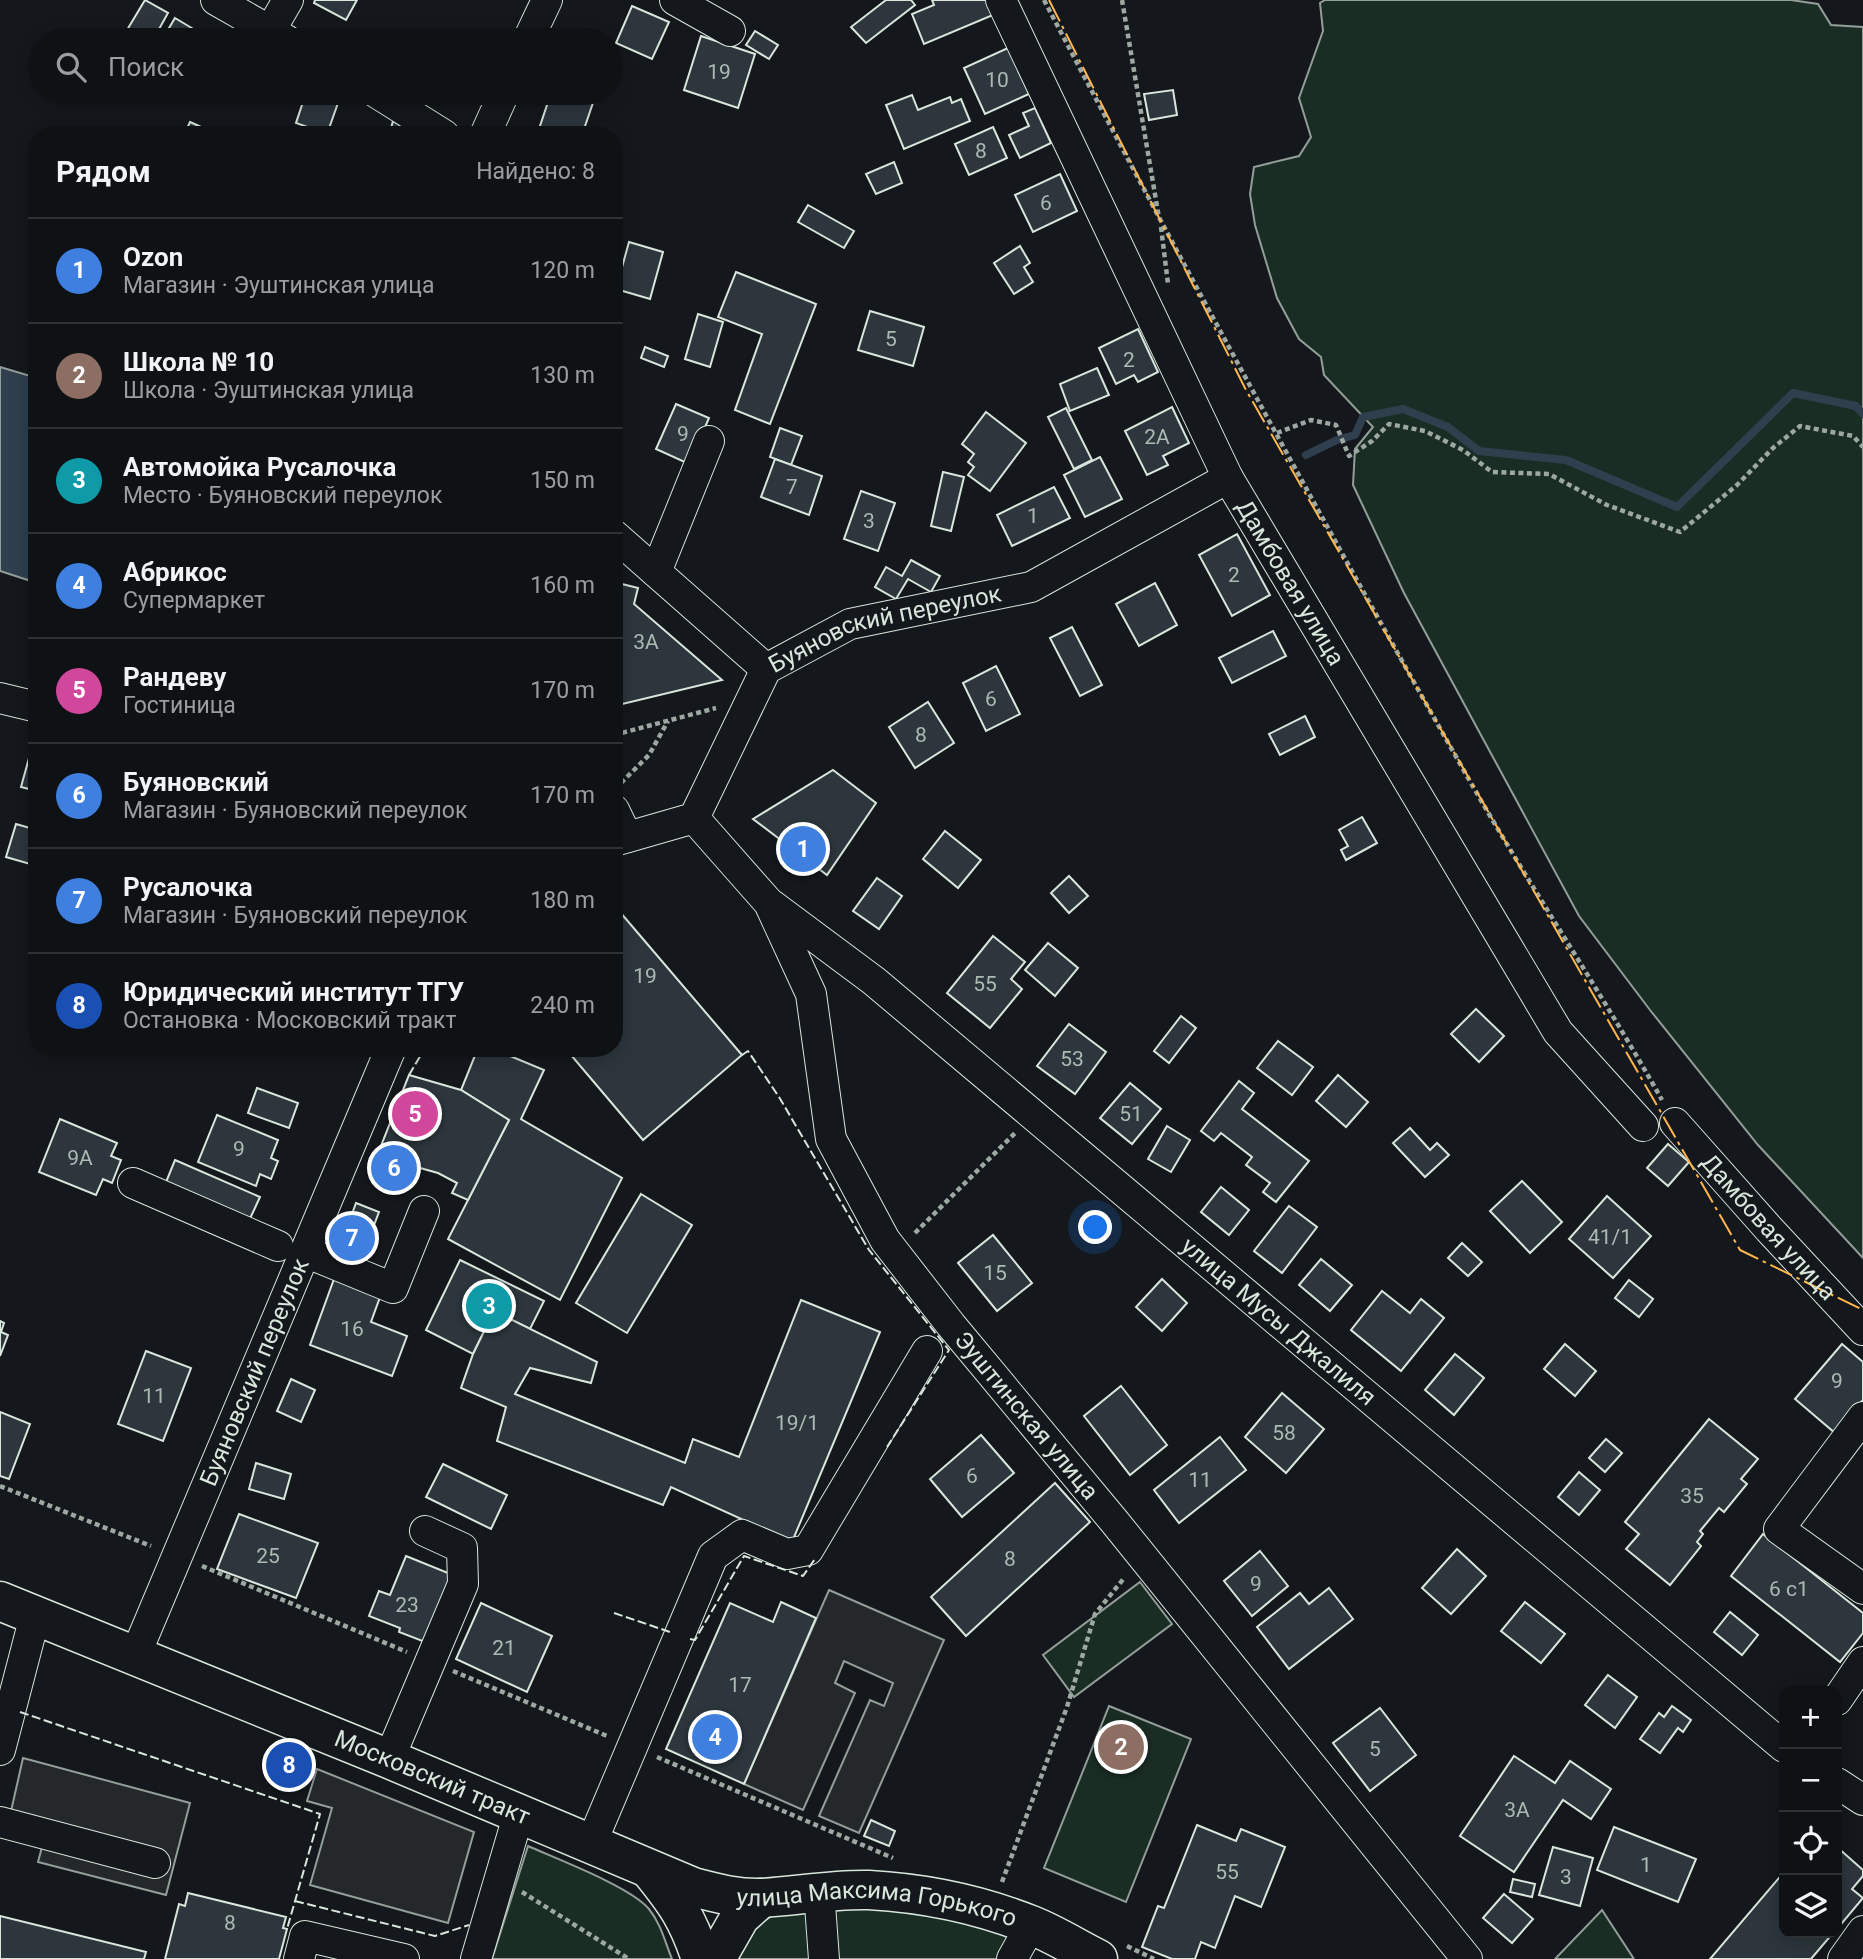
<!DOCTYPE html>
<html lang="ru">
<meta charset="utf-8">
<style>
:root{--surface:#0f1215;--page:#181b1e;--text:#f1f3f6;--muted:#9b9ea0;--line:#2f3234;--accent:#2563eb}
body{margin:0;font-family:Roboto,sans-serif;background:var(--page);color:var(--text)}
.controls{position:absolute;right:21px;bottom:21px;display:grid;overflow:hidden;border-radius:14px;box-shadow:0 4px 18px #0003}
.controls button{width:63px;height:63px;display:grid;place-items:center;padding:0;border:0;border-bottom:2px solid var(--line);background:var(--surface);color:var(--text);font:35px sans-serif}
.you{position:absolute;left:1096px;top:1228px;width:24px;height:24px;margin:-18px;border:5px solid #fff;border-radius:50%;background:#1a73e8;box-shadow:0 0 0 10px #1a73e833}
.badge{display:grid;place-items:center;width:46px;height:46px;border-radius:50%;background:var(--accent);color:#fff;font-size:23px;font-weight:700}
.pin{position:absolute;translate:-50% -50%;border:4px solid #fff;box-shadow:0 2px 7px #0006}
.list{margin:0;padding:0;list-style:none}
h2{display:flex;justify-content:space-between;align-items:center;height:91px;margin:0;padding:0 28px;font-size:30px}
h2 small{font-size:23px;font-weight:400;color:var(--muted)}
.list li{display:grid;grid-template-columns:46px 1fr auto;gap:21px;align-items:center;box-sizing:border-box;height:105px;padding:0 28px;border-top:2px solid var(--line)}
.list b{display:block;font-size:26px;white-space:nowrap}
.list p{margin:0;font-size:23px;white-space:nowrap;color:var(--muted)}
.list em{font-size:23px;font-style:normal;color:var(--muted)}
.icon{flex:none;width:38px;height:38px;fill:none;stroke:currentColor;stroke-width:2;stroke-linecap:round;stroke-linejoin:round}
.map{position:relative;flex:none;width:1863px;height:1959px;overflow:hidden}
.search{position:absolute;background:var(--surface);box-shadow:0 4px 18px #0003;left:28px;top:28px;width:595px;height:77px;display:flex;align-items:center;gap:18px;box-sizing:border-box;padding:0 24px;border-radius:38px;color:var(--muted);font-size:26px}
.panel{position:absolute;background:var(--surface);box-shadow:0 4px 18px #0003;left:28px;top:126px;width:595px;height:931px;border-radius:28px}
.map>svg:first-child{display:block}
</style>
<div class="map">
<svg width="1863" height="1959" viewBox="0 0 1863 1959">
<rect width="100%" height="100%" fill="#14181c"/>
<g fill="#1a2d24" stroke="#939e99" stroke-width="2">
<polygon points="1325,0 1791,0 1818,4 1831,25 1863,27 1863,1258 1758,1145 1650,1010 1579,916 1404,593 1353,485 1355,449 1373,427 1324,375 1321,357 1299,339 1277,298 1255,225 1250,194 1254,167 1299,156 1311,137 1299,98 1323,31 1320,3"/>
<polygon points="1140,1582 1172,1624 1074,1697 1043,1655"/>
<polygon points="1109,1706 1191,1739 1126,1902 1044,1868"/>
<path d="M528,1846C557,1859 631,1887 649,1909C661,1924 665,1942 672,1959H492Z"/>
<polygon points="831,1903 925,1910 1014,1935 1001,1959 834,1959"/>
<polygon points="809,1906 813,1959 736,1959 755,1925 784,1910"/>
<polygon points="1602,1910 1634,1959 1555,1959"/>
</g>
<g fill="#24282b" stroke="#939e99" stroke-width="2">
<polygon points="829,1590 944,1640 859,1833 819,1816 870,1700 884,1706 893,1683 844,1661 835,1683 855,1693 803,1810 744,1784"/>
<polygon points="23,1758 190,1803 166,1895 38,1862 42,1847 5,1838"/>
<polygon points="317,1769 474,1832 448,1923 310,1885 332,1808 307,1801"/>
</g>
<polygon fill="#2f3f4d" stroke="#939e99" stroke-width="2" points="0,367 37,378 37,583 0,571"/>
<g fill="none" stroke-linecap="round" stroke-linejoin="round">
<polyline stroke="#2f3f4d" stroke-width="8" points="1306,455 1337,440 1355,435 1363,417 1403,409 1448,427 1479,451 1566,460 1677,507 1793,393 1856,406 1863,414"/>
</g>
<g fill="#2c363c" stroke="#d8e6dc" stroke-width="2">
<polygon points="145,0 168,13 153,40 121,40"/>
<polygon points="315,0 357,0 346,20 314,3"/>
<polygon points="886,0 911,0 915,5 866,43 851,27"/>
<polygon points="932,0 987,0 993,15 924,44 912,14 934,5"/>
<polygon points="632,6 669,22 652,59 616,43"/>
<polygon points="175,18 205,36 202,40 162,40"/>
<polygon points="755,31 778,45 769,59 746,45"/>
<polygon points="701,36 755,54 738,108 684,90"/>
<polygon points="1010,47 1031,93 985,114 964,68"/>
<polygon points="1173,90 1177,115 1149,120 1144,94"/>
<polygon points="306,93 338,103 327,134 296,123"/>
<polygon points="551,93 596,94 582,135 537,135"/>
<polygon points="912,95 918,110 950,97 952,103 961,99 970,121 904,149 886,105"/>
<polygon points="1035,108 1051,143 1020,158 1009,135 1029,126 1023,113"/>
<polygon points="393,121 415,135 389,135"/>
<polygon points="190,122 219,135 184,135"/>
<polygon points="993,127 1007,158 969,175 955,144"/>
<polygon points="894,162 902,183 876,194 866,174"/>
<polygon points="1060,174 1077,211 1033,232 1015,195"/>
<polygon points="808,205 854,231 844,248 798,222"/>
<polygon points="629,242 663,252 650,299 616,289"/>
<polygon points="1020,246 1030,263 1024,267 1033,282 1014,294 994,263"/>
<polygon points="736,272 816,304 770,424 735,410 762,334 718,317"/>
<polygon points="870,311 924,327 913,366 858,350"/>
<polygon points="698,314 723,322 710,367 685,359"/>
<polygon points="1138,329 1158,372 1138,382 1134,375 1116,384 1099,348"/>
<polygon points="645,347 668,356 664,367 641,358"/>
<polygon points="1097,368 1109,395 1070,411 1060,384"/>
<polygon points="676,404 709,418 689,464 656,449"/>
<polygon points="1172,407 1189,443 1163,456 1168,465 1147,475 1125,431"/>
<polygon points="1066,408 1092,460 1074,469 1048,417"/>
<polygon points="986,412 1026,443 990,491 968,475 974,467 968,462 974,454 962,444"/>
<polygon points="780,428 802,436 791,465 770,457"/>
<polygon points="1100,457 1122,499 1085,517 1064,475"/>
<polygon points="775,459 822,476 809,515 761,497"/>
<polygon points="943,472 964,477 951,531 931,526"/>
<polygon points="1054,487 1070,518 1012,546 997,515"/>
<polygon points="861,491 895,503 878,551 844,539"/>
<polygon points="1237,534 1270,595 1232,616 1199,555"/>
<polygon points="911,560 940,576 931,592 908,579 896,599 875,587 886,567 902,576"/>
<polygon points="614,582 638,588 634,604 722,680 614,706"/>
<polygon points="1155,583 1177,625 1139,646 1116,604"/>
<polygon points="1072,627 1102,685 1080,696 1050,638"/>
<polygon points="1273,631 1286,656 1232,683 1219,658"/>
<polygon points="996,666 1020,714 986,731 963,683"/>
<polygon points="928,702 954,743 915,768 889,727"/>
<polygon points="1305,716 1315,737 1280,755 1269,734"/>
<polygon points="34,740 37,741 37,791 21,787"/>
<polygon points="833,770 876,803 827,875 753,819"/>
<polygon points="1362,817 1377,843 1346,860 1341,850 1348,846 1339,830"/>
<polygon points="16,824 37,830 37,866 6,857"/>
<polygon points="945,831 981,860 958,888 923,859"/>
<polygon points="1069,876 1088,896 1069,913 1051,893"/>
<polygon points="877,878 902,896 879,929 853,911"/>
<polygon points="614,905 742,1055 643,1140 565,1048 614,1048"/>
<polygon points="993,936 1025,962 1011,979 1022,989 990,1028 947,993"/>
<polygon points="1048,943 1078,968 1055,996 1025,970"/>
<polygon points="1476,1009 1504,1036 1479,1062 1451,1034"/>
<polygon points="1181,1016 1196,1028 1169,1063 1154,1051"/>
<polygon points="1069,1024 1106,1052 1075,1094 1037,1066"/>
<polygon points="1278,1041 1313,1067 1292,1095 1257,1068"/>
<polygon points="478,1048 491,1048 544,1070 521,1119 622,1178 560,1300 448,1239 509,1120 461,1090"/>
<polygon points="409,1075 461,1090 509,1120 468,1200 452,1193 457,1183 438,1173 377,1156"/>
<polygon points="1338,1075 1368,1102 1346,1127 1316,1101"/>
<polygon points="1239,1081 1254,1093 1242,1109 1309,1161 1276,1202 1263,1192 1270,1183 1246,1165 1252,1157 1221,1133 1214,1141 1201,1131"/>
<polygon points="1130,1083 1161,1109 1132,1144 1100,1118"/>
<polygon points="257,1088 298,1103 289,1128 248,1113"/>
<polygon points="217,1115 278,1140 271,1158 278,1161 271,1179 260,1174 256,1186 198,1162"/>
<polygon points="60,1119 117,1143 111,1156 121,1160 112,1183 103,1179 96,1195 39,1172"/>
<polygon points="1167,1126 1190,1140 1171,1172 1148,1159"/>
<polygon points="1410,1128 1430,1150 1437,1143 1449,1155 1425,1177 1393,1143"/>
<polygon points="1668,1144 1689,1162 1668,1186 1647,1168"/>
<polygon points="175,1160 260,1197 248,1223 164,1187"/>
<polygon points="1522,1181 1562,1222 1530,1253 1490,1211"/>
<polygon points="1221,1187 1249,1210 1229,1235 1201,1212"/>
<polygon points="641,1194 692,1225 627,1333 576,1303"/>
<polygon points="1607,1196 1651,1236 1613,1278 1569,1239"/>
<polygon points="356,1203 379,1212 359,1264 337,1255"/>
<polygon points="1289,1206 1317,1227 1282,1273 1254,1251"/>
<polygon points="993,1235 1032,1283 997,1311 958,1263"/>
<polygon points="1462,1243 1482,1262 1468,1276 1448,1258"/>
<polygon points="1321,1259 1352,1285 1330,1311 1299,1285"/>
<polygon points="460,1260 544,1301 530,1329 494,1311 473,1354 426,1330"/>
<polygon points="334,1279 380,1297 371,1322 407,1336 392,1376 310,1345"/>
<polygon points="1162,1279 1187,1303 1162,1331 1136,1307"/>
<polygon points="1629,1280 1653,1299 1639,1317 1615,1298"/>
<polygon points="1382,1291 1410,1313 1421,1299 1444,1318 1401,1371 1351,1330"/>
<polygon points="801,1300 880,1332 792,1542 671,1487 663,1505 497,1441 506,1407 461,1388 473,1354 494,1311 597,1362 591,1383 530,1368 515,1394 685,1463 693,1439 739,1457"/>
<polygon points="0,1321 4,1323 1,1332 8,1335 0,1356"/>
<polygon points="1565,1344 1596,1371 1575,1396 1544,1369"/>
<polygon points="1842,1344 1863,1362 1863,1400 1835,1433 1795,1399"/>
<polygon points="146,1351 191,1368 163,1441 118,1424"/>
<polygon points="1455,1354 1484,1378 1454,1415 1425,1390"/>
<polygon points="291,1379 315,1390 301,1422 277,1411"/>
<polygon points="1121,1386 1167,1445 1130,1475 1084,1416"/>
<polygon points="1282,1393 1324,1429 1286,1473 1245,1437"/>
<polygon points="0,1412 30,1424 9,1479 0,1476"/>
<polygon points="1709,1419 1758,1459 1741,1479 1747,1484 1724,1512 1719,1508 1700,1531 1703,1534 1697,1542 1701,1546 1670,1585 1626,1549 1639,1534 1625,1522"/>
<polygon points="981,1435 1014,1473 962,1517 930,1479"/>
<polygon points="1220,1437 1246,1470 1179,1523 1154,1490"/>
<polygon points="1606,1439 1622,1453 1605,1472 1589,1458"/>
<polygon points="256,1463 291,1474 284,1499 249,1489"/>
<polygon points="443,1464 507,1495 491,1529 426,1497"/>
<polygon points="1579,1472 1600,1490 1579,1515 1558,1497"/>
<polygon points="1055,1483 1090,1522 966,1636 931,1597"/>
<polygon points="239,1514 318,1543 296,1598 217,1569"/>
<polygon points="1763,1534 1863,1613 1863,1633 1840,1662 1731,1576"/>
<polygon points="1457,1549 1486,1576 1451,1614 1422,1588"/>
<polygon points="1260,1551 1288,1586 1252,1616 1224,1581"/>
<polygon points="406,1556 453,1575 425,1642 399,1632 400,1628 369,1616 379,1591 390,1595"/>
<polygon points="1329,1588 1353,1619 1289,1669 1257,1627 1300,1593 1309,1604"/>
<polygon points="781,1602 816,1618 744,1784 666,1749 730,1603 773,1622"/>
<polygon points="1525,1602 1565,1634 1541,1663 1501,1631"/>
<polygon points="481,1603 552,1636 527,1692 456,1659"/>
<polygon points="1730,1612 1758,1635 1742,1655 1714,1632"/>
<polygon points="1608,1675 1637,1697 1615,1728 1585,1705"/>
<polygon points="1672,1706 1691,1720 1683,1732 1678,1728 1660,1753 1640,1739 1659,1713 1664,1717"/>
<polygon points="1380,1708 1416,1755 1370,1791 1333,1743"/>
<polygon points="1514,1756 1555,1783 1570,1761 1611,1789 1591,1819 1563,1800 1514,1872 1460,1836"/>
<polygon points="871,1820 895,1831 889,1846 864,1836"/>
<polygon points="1197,1825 1236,1841 1241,1829 1285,1847 1261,1907 1235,1896 1215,1948 1201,1942 1195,1959 1172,1959 1142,1947 1158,1906 1164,1908"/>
<polygon points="1614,1827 1696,1859 1678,1902 1597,1870"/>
<polygon points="1553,1847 1593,1858 1580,1906 1539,1895"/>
<polygon points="1837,1847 1863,1870 1863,1876 1852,1889 1863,1898 1837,1929"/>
<polygon points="1784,1872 1784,1933 1833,1933 1811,1959 1710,1959"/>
<polygon points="1513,1879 1535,1884 1532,1897 1510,1892"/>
<polygon points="188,1893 286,1917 283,1928 287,1929 279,1959 165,1959 179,1904 185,1906"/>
<polygon points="1504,1894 1533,1919 1512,1943 1483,1918"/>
<polygon points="0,1916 146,1952 144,1959 0,1959"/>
</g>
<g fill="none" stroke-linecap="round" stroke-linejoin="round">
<defs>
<g id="minor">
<polyline points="216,0 286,40"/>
<polyline points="675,0 730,31"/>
<path id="s1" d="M1001,0L1228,478L1558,1032L1643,1126"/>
<polyline points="270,31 288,0"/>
<polyline points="528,40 547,0"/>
<polyline points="377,93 444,135"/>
<polyline points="485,135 504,93"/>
<polyline points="614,535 766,669"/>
<polyline points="656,572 709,441"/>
<polyline points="0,698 37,707"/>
<polyline points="614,810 627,837"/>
<path id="s2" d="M694,818L769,903L811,994L831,1139L885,1240L951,1325L1114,1521L1467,1959"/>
<path id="s3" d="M614,841L694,818L766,669L850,624L1031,587L1228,478"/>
<path id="s4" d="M772,905L874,981L1784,1747"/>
<path id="s5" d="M1675,1123L1769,1229L1863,1330"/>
<polyline points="133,1183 278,1246"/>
<polyline points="305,1252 393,1288 424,1211"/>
<polyline points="1863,1417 1779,1529 1863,1589"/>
<path id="s6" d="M135,1656L391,1048"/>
<polyline points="1837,1700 1863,1662"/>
<polyline points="0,1750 35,1616"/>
<polyline points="389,1759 463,1584 462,1548 425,1531"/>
<polyline points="1837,1783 1863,1800"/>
<polyline points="0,1822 155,1863"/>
<polyline points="591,1844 713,1556 742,1535 787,1554 808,1550 927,1351"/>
<polyline points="819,1891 824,1959"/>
<polyline points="299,1959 305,1936 404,1959"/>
<polyline points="476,1959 519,1813"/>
<polyline points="1012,1959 1031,1925"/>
<polyline points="1843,1959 1863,1931"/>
</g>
<g id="major">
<path id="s7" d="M0,1601L389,1759L693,1887C716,1893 738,1899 762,1898C798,1896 832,1889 869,1890C923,1893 981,1905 1031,1925C1054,1934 1076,1948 1098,1959"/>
<path d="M650,1870C676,1902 688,1919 701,1959"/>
<polyline points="716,1959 740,1917 761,1898"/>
</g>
</defs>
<use href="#minor" stroke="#d8e6dc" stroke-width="32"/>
<use href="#major" stroke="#d8e6dc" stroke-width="41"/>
<g stroke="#9da8a2" stroke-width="4.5" stroke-dasharray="5 3.5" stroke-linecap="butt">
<path d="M1044,0C1179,258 1319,515 1463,769C1526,881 1599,988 1662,1100"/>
<polyline points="1122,0 1159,218"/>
<polyline points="1161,227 1168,284"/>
<polyline points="1277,433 1311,420 1336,425 1349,456 1372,441 1389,424 1425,431 1463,450 1492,472 1549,474 1607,505 1680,532 1737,485 1773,448 1800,426 1853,436 1863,447"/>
<polyline points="614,735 716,708"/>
<polyline points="621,783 649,755 668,721"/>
<polyline points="915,1233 1015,1133"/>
<polyline points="0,1486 151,1546"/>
<polyline points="202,1566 407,1652"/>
<polyline points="453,1671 607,1736"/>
<polyline points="657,1757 893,1858"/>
<polyline points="1002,1882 1067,1707 1095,1614 1125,1577"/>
<polyline points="522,1892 629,1959"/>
<polyline points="1127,1946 1154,1959"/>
</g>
<use href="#minor" stroke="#14181c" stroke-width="30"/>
<use href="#major" stroke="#14181c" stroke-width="38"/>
<g stroke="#d8e6dc" stroke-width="2" stroke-dasharray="9 3.5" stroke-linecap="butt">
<polyline points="742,1055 748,1051 779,1097 869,1250 949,1350 887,1447"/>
<polyline points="409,1075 425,1048"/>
<polyline points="614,1613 670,1632"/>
<polyline points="690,1639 695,1640 744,1556 803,1576 815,1559"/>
<polyline points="20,1712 320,1814 287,1929"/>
<polyline points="295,1901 435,1936 469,1925"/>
</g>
<polyline stroke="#ffb74d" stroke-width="2" stroke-dasharray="24 5 3.5 5" stroke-linecap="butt" points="1049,0 1246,390 1740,1250 1863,1310"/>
</g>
<g text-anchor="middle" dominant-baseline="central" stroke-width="5" stroke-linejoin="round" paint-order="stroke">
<g font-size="21" fill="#adbab4">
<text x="719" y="72">19</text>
<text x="997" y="80">10</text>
<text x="981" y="151">8</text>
<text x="1046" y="203">6</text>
<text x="891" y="339">5</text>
<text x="1129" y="360">2</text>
<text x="683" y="434">9</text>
<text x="1157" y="437">2А</text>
<text x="792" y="487">7</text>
<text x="1033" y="516">1</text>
<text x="869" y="521">3</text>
<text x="1234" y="575">2</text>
<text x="646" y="642">3А</text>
<text x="991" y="699">6</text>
<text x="921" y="735">8</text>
<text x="645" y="976">19</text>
<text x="985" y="984">55</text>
<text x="1072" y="1059">53</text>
<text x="1131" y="1114">51</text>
<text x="239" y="1149">9</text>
<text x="80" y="1158">9А</text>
<text x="1610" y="1237">41/1</text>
<text x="995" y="1273">15</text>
<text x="352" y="1329">16</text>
<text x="1837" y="1381">9</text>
<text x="154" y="1396">11</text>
<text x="797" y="1423">19/1</text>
<text x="1284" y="1433">58</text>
<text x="972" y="1476">6</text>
<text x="1200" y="1480">11</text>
<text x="1692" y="1496">35</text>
<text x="268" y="1556">25</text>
<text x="1010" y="1559">8</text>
<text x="1256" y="1584">9</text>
<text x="1789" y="1589">6 с1</text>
<text x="407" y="1605">23</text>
<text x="504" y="1648">21</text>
<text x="740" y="1685">17</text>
<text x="1375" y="1749">5</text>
<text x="1517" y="1810">3А</text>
<text x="1646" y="1865">1</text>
<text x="1227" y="1872">55</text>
<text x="1566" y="1877">3</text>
<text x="230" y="1923">8</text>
</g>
<g font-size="24" fill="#d8e6dc" stroke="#14181c">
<text stroke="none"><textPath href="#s1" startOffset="651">Дамбовая улица</textPath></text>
<text stroke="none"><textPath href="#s3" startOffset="376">Буяновский переулок</textPath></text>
<text stroke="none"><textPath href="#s5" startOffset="140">Дамбовая улица</textPath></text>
<text stroke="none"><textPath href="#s4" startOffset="656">улица Мусы Джалиля</textPath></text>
<text stroke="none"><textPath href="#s6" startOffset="308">Буяновский переулок</textPath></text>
<text stroke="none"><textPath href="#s2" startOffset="700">Эуштинская улица</textPath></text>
<text stroke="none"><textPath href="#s7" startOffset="467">Московский тракт</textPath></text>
<text stroke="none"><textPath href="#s7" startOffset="936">улица Максима Горького</textPath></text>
</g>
</g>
</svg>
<div class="controls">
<button>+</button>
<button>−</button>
<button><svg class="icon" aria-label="locate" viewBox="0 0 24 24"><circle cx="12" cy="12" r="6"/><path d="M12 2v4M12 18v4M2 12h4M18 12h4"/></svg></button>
<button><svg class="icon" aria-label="layers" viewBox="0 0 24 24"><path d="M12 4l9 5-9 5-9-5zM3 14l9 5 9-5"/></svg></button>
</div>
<div class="you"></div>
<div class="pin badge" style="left:803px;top:849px;background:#3f7fe0">1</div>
<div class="pin badge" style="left:1121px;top:1747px;background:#8d6e63">2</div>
<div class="pin badge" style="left:489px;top:1306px;background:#0f9aa8">3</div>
<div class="pin badge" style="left:715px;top:1737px;background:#3f7fe0">4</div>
<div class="pin badge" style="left:415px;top:1114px;background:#d1479c">5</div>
<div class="pin badge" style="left:394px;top:1168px;background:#3f7fe0">6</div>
<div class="pin badge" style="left:352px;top:1238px;background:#3f7fe0">7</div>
<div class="pin badge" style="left:289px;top:1765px;background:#1a4fb4">8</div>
<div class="search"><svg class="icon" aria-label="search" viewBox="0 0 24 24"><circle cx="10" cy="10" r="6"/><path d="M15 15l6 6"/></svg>Поиск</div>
<section class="panel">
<h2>Рядом<small>Найдено: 8</small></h2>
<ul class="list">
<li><span class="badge" style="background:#3f7fe0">1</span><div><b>Ozon</b><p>Магазин · Эуштинская улица</p></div><em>120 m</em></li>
<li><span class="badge" style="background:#8d6e63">2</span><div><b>Школа № 10</b><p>Школа · Эуштинская улица</p></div><em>130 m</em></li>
<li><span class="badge" style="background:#0f9aa8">3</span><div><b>Автомойка Русалочка</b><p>Место · Буяновский переулок</p></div><em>150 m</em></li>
<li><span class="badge" style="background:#3f7fe0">4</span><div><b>Абрикос</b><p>Супермаркет</p></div><em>160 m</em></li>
<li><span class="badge" style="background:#d1479c">5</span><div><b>Рандеву</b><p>Гостиница</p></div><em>170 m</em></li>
<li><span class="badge" style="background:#3f7fe0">6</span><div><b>Буяновский</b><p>Магазин · Буяновский переулок</p></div><em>170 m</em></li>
<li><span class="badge" style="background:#3f7fe0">7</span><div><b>Русалочка</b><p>Магазин · Буяновский переулок</p></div><em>180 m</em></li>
<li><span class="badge" style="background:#1a4fb4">8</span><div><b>Юридический институт ТГУ</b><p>Остановка · Московский тракт</p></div><em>240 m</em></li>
</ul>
</section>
</div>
